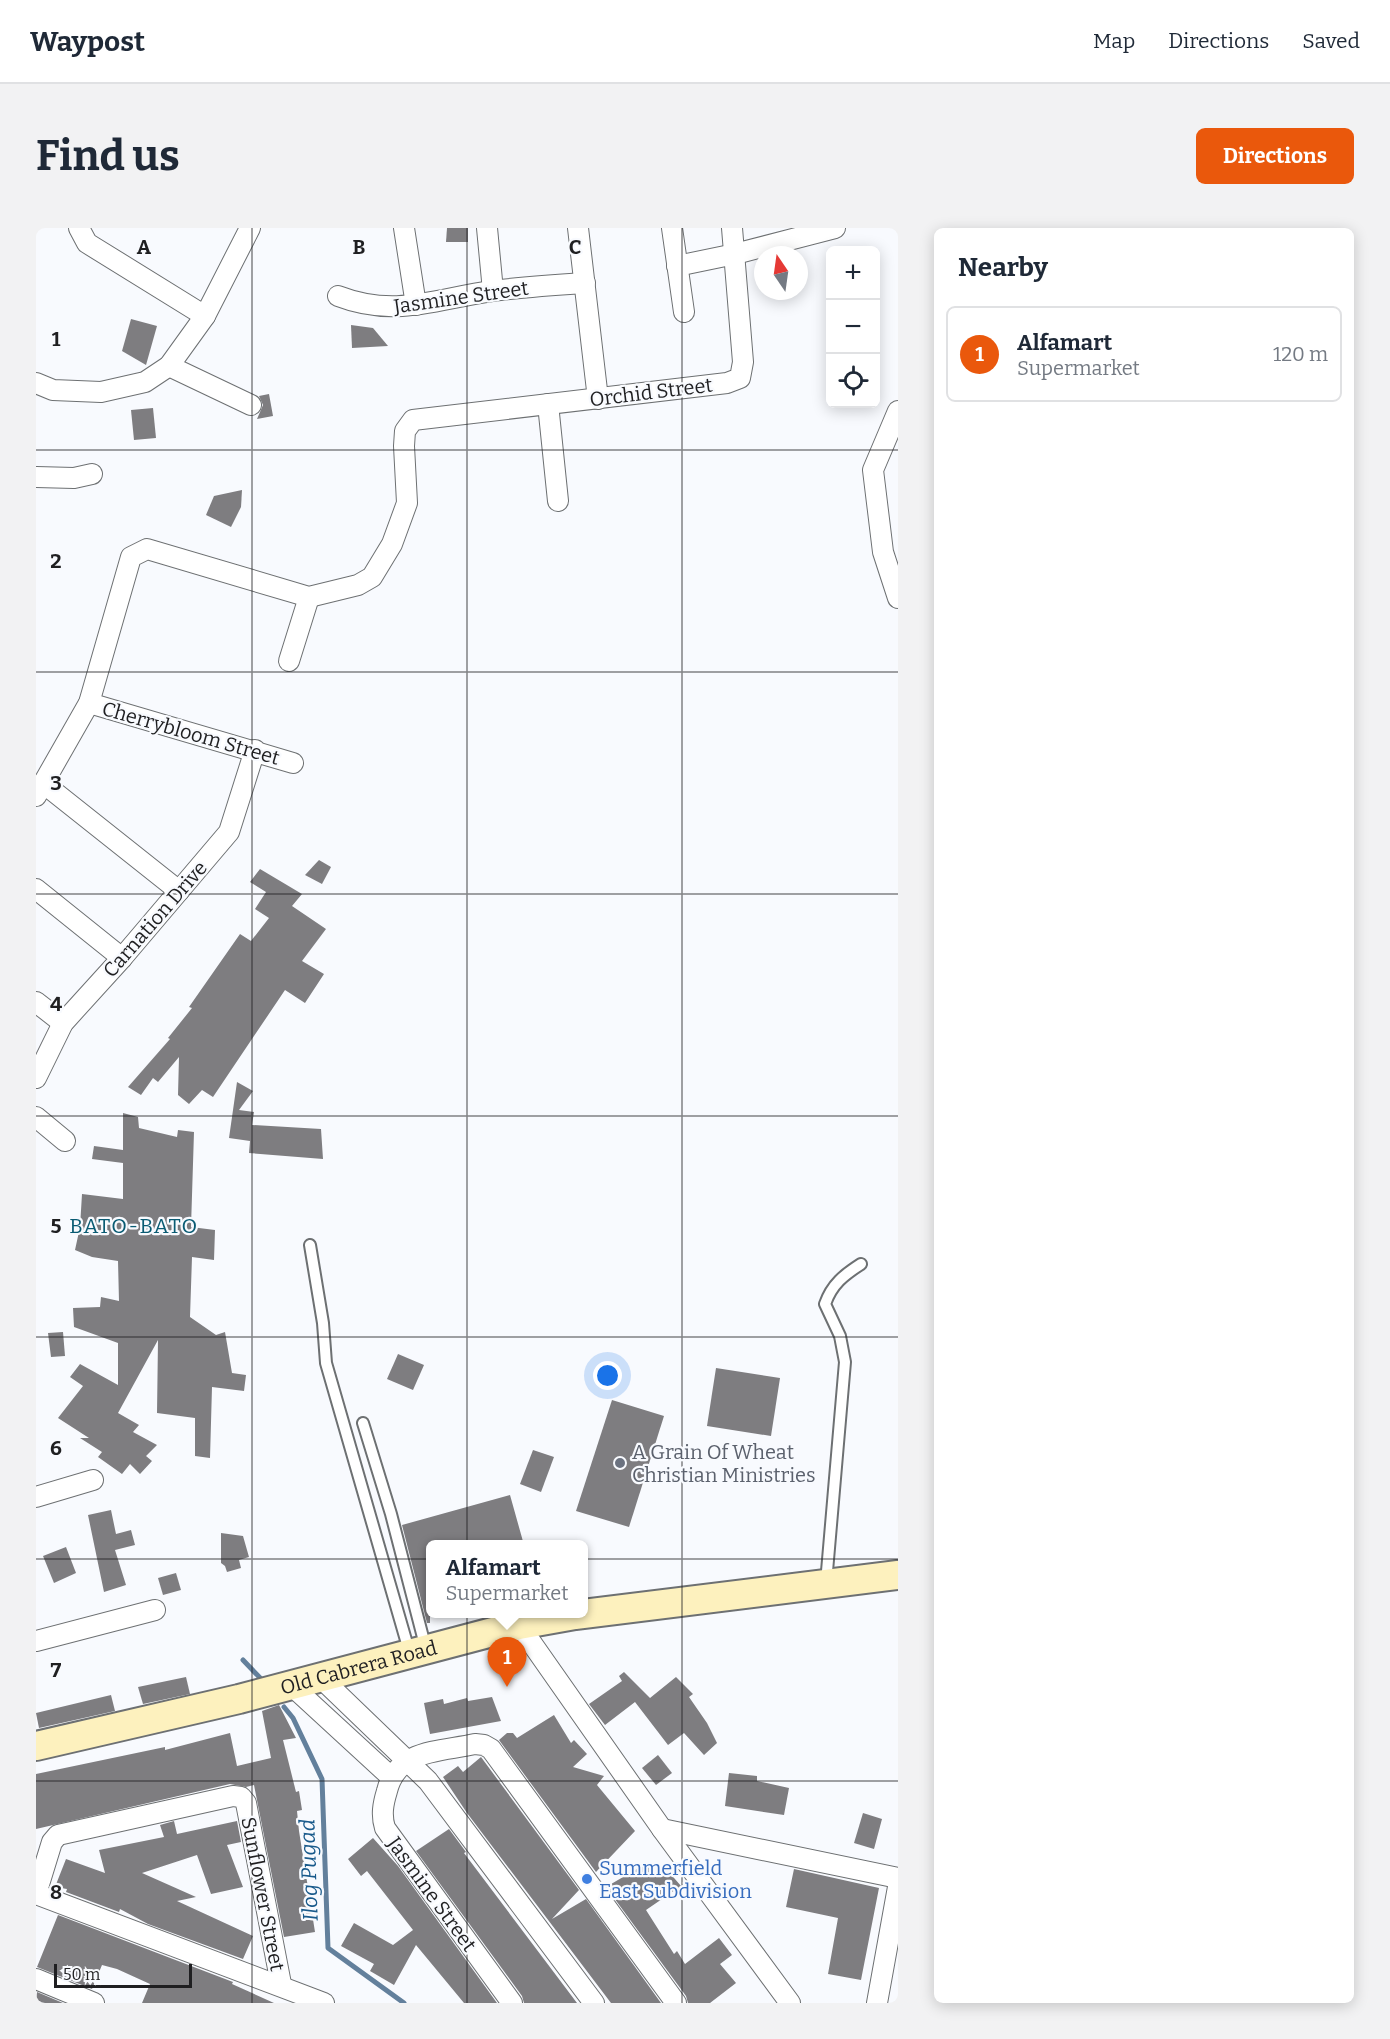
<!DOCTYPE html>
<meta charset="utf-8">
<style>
:root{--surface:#fff;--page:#f2f2f3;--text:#1f2937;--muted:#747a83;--line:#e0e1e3;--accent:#ea580c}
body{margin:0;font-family:Bitter,serif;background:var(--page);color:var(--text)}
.controls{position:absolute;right:18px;top:18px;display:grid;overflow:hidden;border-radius:9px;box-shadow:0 3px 15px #0003}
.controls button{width:54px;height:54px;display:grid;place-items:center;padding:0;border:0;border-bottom:2px solid var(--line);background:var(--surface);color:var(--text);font:30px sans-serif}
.compass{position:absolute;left:718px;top:18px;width:54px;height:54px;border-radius:50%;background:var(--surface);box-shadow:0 3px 15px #0003;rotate:347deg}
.scale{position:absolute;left:18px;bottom:15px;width:138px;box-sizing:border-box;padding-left:6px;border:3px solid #1f1f21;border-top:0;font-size:16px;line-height:21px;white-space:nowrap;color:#1f1f21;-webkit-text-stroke:4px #f8fafe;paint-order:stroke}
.you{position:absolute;left:572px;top:1148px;width:21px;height:21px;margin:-15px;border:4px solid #fff;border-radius:50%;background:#1a73e8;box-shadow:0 0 0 9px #1a73e833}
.badge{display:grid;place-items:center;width:39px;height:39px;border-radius:50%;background:var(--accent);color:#fff;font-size:20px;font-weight:700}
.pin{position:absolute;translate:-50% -50px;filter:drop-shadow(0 2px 3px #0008)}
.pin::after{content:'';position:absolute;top:32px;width:21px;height:18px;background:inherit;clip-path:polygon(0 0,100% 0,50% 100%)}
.popup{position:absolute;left:390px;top:1312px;width:162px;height:78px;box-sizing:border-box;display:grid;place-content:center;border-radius:9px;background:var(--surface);filter:drop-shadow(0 2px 4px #0005);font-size:20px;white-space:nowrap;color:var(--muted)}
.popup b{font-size:22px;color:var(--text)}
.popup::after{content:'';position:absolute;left:50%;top:100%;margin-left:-12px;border:12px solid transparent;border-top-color:var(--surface)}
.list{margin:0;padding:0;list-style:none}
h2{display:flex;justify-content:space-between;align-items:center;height:78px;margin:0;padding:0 24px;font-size:26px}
h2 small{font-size:20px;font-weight:400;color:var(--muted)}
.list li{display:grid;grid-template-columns:39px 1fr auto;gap:18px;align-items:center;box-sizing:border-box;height:96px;margin:0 12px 12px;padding:0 12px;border:2px solid var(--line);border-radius:9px}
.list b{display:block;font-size:22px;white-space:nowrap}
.list p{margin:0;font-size:20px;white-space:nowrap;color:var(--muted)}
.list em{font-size:20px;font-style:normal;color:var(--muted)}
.icon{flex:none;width:33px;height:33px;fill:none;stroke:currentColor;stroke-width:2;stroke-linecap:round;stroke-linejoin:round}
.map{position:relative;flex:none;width:862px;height:1775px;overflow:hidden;border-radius:9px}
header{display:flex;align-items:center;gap:36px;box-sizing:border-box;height:84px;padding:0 30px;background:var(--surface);border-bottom:2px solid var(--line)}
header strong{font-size:28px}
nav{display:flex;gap:33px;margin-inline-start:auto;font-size:21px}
.intro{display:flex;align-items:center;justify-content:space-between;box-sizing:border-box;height:144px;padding:0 36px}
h1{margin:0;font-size:42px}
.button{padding:15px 27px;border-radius:9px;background:var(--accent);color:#fff;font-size:21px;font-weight:700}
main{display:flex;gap:36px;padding:0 36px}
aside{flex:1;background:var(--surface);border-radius:9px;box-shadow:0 3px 15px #0003}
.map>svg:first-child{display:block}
</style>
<header>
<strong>Waypost</strong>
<nav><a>Map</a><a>Directions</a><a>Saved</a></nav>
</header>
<div class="intro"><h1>Find us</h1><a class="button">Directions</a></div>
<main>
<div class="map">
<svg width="862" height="1775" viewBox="0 0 862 1775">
<rect width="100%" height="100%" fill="#f8fafe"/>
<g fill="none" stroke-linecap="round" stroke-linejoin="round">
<g stroke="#63809c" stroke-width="5">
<polyline points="207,1432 229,1455"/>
<polyline points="248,1479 257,1490 286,1551 292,1720 368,1775"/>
</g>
</g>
<g fill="#7e7d80">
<polygon points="411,0 432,0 432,14 410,14"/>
<polygon points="95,91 121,98 110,137 86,123"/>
<polygon points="315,97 337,100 352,118 316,120"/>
<polygon points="233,166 237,188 221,191 227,177 223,168"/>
<polygon points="117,180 120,210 98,212 95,182"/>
<polygon points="206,262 205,279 195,299 170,287 178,268"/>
<polygon points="283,632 295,639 286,656 269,647"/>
<polygon points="224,641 266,666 256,678 290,701 266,733 288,746 269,775 249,762 177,869 166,862 153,876 142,867 143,829 122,854 117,850 105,867 92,859 134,811 132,810 156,780 153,779 204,706 215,713 233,690 219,681 230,664 214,654"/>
<polygon points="201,854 217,863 203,882 218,884 216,897 285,901 287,931 213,925 214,913 193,910"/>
<polygon points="87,885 102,889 103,900 141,909 142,902 158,904 155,999 179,1002 178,1032 156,1029 154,1089 180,1107 189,1104 196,1145 210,1147 208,1163 176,1159 174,1230 159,1228 159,1190 121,1185 122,1112 82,1185 103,1197 97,1204 121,1217 110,1228 116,1233 104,1246 94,1236 86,1246 62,1229 66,1224 44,1210 53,1210 22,1190 47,1158 34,1149 44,1136 82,1157 82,1115 38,1099 37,1080 64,1079 65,1069 83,1073 82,1033 56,1029 39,1022 44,999 46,966 87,971 87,935 56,931 58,918 87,922"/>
<polygon points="27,1104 29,1128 15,1129 12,1105"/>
<polygon points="362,1126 388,1137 377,1162 351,1151"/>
<polygon points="680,1140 744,1150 735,1208 671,1198"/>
<polygon points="576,1172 628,1188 593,1299 540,1283"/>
<polygon points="497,1222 518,1229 505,1264 484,1256"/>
<polygon points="474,1267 488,1317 394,1317 394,1395 391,1395 366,1297"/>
<polygon points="75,1282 80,1306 95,1302 99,1317 79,1322 90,1357 68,1364 52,1287"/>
<polygon points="185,1305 207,1308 213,1329 203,1332 205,1340 191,1344 189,1338 185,1335"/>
<polygon points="30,1319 40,1345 18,1355 7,1328"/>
<polygon points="140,1345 145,1362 127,1367 122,1350"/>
<polygon points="588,1444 614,1470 640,1449 657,1466 653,1469 671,1495 681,1515 668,1527 648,1505 632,1517 599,1474 569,1497 553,1476 586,1453 583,1448"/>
<polygon points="150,1449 154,1466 107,1476 102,1459"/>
<polygon points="75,1467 79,1483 3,1500 0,1485"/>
<polygon points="456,1469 465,1493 394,1506 388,1475 407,1471 408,1476 431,1470 432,1473"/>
<polygon points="243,1477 260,1510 247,1512 260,1564 263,1563 266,1582 261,1583 263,1603 279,1704 248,1709 218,1557 210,1559 194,1556 0,1601 0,1546 129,1519 129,1522 194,1505 201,1538 235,1530 226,1483"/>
<polygon points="518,1487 535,1515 538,1512 551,1526 537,1539 568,1548 561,1557 599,1603 560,1644 463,1512 471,1505 477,1505 481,1510"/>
<polygon points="622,1527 636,1545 620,1557 606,1540"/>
<polygon points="445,1529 543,1662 516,1691 550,1671 625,1775 575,1775 431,1585 407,1549 422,1538 427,1544"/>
<polygon points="693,1545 721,1548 721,1553 753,1560 748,1587 689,1578"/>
<polygon points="827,1585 846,1591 838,1621 818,1615"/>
<polygon points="138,1593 141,1606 201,1593 205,1614 191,1617 207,1659 175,1666 161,1627 106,1645 160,1669 141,1673 217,1708 207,1731 112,1696 84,1681 83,1684 30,1664 31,1661 19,1659 30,1631 69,1645 63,1622 128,1609 124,1597"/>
<polygon points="413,1601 430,1624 428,1625 541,1775 488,1775 486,1768 380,1623"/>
<polygon points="337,1610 362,1638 461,1775 428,1775 380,1717 358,1757 334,1743 338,1736 305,1718 318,1695 357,1717 377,1702 331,1643 325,1648 312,1631"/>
<polygon points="611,1635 622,1648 632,1643 645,1658 610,1682 638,1726 641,1723 649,1736 683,1710 696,1727 684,1736 700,1755 674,1775 652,1775 650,1768 570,1659"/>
<polygon points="758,1641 843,1660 825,1752 792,1746 802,1690 750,1679"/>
<polygon points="22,1687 197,1754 196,1756 238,1775 106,1775 114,1756 81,1741 66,1737 56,1761 1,1739"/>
<polygon points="1,1764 27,1775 0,1775"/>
</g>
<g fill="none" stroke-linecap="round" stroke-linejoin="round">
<defs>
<g id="lane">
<polyline points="274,1017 287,1095 290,1135 374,1426"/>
<polyline points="327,1195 355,1286 390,1421"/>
<path d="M790,1355L809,1134L804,1108L789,1076C796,1056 808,1047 825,1036"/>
</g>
<g id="street">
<polyline points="43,0 51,15 169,88"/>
<polyline points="368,0 380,77"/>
<polyline points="451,0 457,63"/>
<polyline points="542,0 562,171"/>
<polyline points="636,0 648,84"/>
<polyline points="641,38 699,26 799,0"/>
<path d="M302,68C359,90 399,71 456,63C487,59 518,57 549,55"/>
<polyline points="133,138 215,177"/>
<polyline points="0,155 17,162 65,164 109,154 133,138 169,88 214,0"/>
<polyline points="512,176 522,273"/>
<polyline points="862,183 837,242 847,324 862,370"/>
<polyline points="0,249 38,250 56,246"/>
<polyline points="253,433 273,369"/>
<polyline points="53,475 257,535"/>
<polyline points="7,555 143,663"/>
<polyline points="0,568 53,475 95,329 111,321 273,369 322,357 336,349 356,316 371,275 368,218 369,203 377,192 691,155 704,150 707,134 696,0"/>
<polyline points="0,661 86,730"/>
<polyline points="0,774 27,795"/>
<polyline points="0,850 27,795 86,730 193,604 219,522"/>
<polyline points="0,889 29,913"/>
<polyline points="0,1269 57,1252"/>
<polyline points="483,1397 626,1601 754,1775"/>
<polyline points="0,1413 119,1382"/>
<polyline points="285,1450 392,1553 558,1775"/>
<polyline points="256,1458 354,1548"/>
<polyline points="626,1601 862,1650"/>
<polyline points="0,1666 16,1614 22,1607 197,1568 205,1569 210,1575 245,1756"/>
<polyline points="0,1666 288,1775"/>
<polyline points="0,1751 58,1775"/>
<path d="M476,1775L349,1600C345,1587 347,1576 351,1563C361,1521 403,1524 439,1516L448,1517L455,1521L640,1775"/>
<polyline points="841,1775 862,1659"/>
</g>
<g id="secondary">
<path id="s1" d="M0,1518L203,1471L483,1397L539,1387L862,1347"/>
</g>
</defs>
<use href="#lane" stroke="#6d7072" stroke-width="14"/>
<use href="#street" stroke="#6d7072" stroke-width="22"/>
<use href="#secondary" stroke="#6d7072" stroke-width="32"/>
<use href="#lane" stroke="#fff" stroke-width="10"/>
<use href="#street" stroke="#fff" stroke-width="20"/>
<use href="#secondary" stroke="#fdf1be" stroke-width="28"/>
</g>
<path fill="none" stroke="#1f1f21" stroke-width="1.5" stroke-opacity="0.55" d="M216,0V1775M431,0V1775M646,0V1775M0,222H862M0,444H862M0,666H862M0,888H862M0,1109H862M0,1331H862M0,1553H862"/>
<circle fill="#6b7280" stroke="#f8fafe" stroke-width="2" cx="584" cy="1235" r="6"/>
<circle fill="#3f7fe0" stroke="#f8fafe" stroke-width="2" cx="551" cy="1651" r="6"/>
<g text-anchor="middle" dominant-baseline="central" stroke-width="4.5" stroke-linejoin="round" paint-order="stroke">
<g font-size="20" fill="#1f1f21" stroke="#f8fafe">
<text transform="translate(425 69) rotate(-8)">Jasmine Street</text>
<text transform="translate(615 164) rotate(-7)">Orchid Street</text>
<text transform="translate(155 505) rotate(16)">Cherrybloom Street</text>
<text transform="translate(119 691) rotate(-49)">Carnation Drive</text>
<text stroke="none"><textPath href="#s1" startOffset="332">Old Cabrera Road</textPath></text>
<text transform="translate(227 1666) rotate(79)">Sunflower Street</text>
<text transform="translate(396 1666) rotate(54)">Jasmine Street</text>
</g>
<g font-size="20" fill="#5b616d" stroke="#f8fafe" text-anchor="start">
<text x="596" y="1224">A Grain Of Wheat<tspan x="596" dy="23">Christian Ministries</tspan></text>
</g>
<g font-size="20" fill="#366cbe" stroke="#f8fafe" text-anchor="start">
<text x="563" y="1640">Summerfield<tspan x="563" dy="23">East Subdivision</tspan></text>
</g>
<g font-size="21" letter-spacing="1.5" fill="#095b73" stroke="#f8fafe">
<text x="98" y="998">BATO-BATO</text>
</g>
<g font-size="21" font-style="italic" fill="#195a8b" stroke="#f8fafe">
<text transform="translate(273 1642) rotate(-92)">Ilog Pugad</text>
</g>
</g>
<g font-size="20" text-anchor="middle" font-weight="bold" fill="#1f1f21" stroke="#f8fafe" stroke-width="4.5" stroke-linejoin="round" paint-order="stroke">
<text x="108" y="26">A</text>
<text x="323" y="26">B</text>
<text x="539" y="26">C</text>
<text x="20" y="118">1</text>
<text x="20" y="340">2</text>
<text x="20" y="562">3</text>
<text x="20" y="783">4</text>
<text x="20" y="1005">5</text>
<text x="20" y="1227">6</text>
<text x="20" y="1449">7</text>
<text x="20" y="1671">8</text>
</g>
</svg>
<div class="controls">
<button>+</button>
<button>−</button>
<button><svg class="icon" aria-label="locate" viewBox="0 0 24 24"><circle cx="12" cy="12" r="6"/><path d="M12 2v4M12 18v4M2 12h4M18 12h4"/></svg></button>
</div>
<svg class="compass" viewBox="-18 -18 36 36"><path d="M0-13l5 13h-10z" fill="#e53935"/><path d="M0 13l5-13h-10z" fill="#747a83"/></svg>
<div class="scale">50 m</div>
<div class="you"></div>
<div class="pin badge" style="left:471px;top:1459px">1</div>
<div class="popup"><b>Alfamart</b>Supermarket</div>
</div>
<aside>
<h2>Nearby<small></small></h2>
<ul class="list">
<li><span class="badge">1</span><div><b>Alfamart</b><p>Supermarket</p></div><em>120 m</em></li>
</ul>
</aside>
</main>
